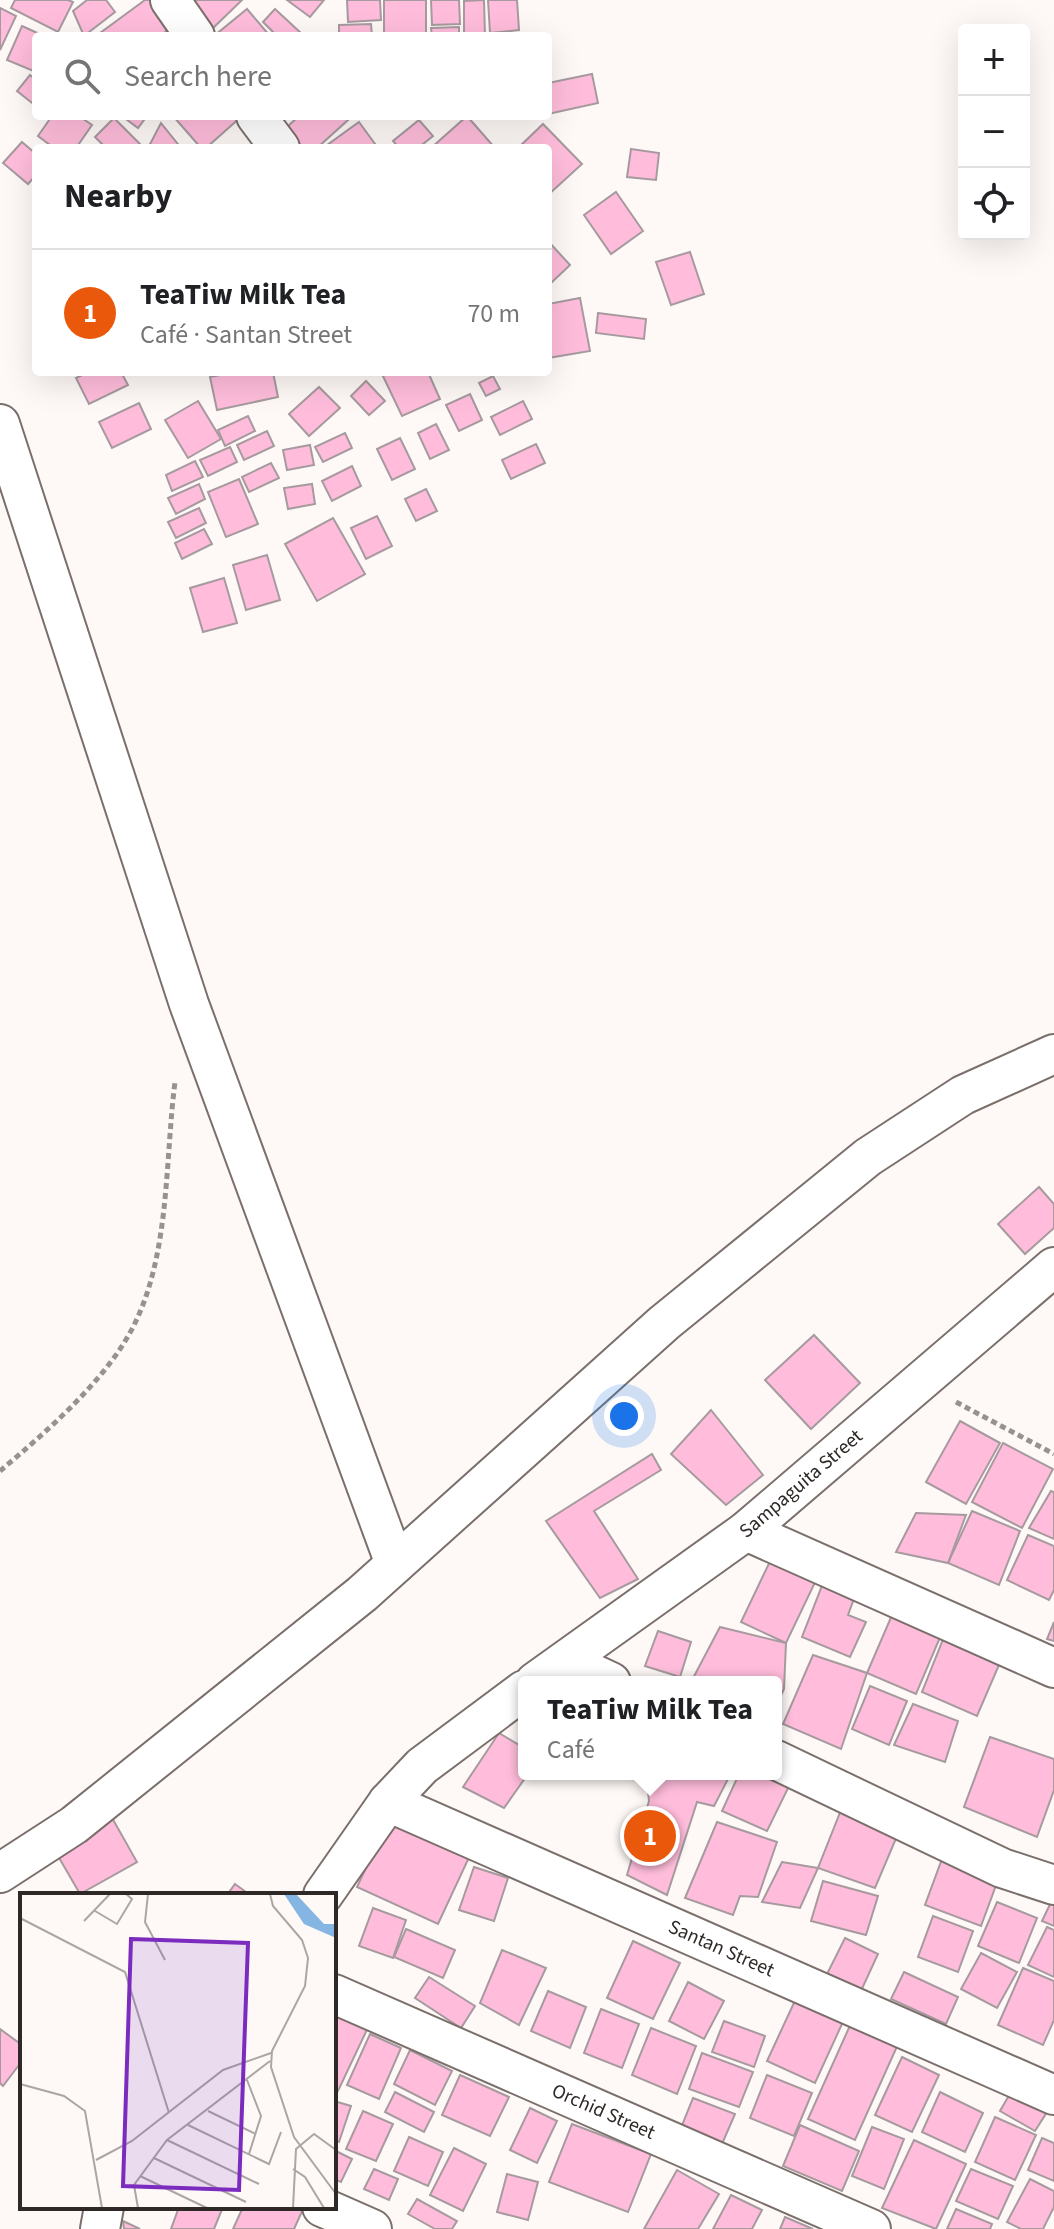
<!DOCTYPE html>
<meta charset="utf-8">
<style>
:root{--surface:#fff;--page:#f6f6f6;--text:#202124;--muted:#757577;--line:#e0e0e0;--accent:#ea580c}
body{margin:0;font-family:"Source Sans 3",sans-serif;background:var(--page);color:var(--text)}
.controls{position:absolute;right:24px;top:24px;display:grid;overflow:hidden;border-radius:8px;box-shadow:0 8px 32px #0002}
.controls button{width:72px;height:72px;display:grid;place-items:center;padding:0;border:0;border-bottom:2px solid var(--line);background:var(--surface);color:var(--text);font:40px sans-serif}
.you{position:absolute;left:624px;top:1416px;width:28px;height:28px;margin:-20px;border:6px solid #fff;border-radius:50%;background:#1a73e8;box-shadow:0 0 0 12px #1a73e833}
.badge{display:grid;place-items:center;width:52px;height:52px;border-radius:50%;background:var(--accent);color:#fff;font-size:26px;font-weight:700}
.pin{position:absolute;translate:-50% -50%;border:4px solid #fff;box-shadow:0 2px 8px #0006}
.popup{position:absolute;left:518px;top:1676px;width:264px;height:104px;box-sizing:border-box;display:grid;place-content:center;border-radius:8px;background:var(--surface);filter:drop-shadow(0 2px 6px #0005);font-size:26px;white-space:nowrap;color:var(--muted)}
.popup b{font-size:30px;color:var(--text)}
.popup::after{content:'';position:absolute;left:50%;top:100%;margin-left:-16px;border:16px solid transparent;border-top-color:var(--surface)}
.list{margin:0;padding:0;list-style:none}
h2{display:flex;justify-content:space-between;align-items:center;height:104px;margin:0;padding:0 32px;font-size:34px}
h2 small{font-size:26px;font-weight:400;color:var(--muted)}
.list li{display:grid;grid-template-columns:52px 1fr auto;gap:24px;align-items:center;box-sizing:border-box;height:128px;padding:0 32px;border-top:2px solid var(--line)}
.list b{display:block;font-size:30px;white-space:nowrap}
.list p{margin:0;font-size:26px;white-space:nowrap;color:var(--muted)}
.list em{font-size:26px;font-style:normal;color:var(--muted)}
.icon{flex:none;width:44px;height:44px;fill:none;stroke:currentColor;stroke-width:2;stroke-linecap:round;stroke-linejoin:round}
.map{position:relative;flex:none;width:1054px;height:2229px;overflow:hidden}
.search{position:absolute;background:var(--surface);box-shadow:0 8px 32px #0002;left:32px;top:32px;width:520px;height:88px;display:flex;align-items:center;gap:20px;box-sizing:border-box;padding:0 28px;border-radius:8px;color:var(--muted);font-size:30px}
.panel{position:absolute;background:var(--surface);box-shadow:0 8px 32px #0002;left:32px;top:144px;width:520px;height:232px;border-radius:8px}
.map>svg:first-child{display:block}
</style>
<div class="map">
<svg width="1054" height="2229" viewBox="0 0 1054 2229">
<rect width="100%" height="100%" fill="#fef9f7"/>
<g fill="#ffbddb" stroke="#a69a9f" stroke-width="2">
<polygon points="15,0 68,0 73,2 58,32 11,8"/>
<polygon points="87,0 106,0 115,12 84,36 73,11"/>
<polygon points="145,0 155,0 174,25 160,36 96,36"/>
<polygon points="181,0 242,0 211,30"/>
<polygon points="287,0 324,0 310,17"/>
<polygon points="347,0 380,0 381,20 348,22"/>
<rect x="384" y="0" width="42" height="36"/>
<polygon points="431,0 459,0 460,24 432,25"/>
<polygon points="484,0 485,36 464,36 464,1"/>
<polygon points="488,0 517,0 519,30 490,33"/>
<polygon points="0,8 16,16 0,50"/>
<polygon points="247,9 270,36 214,36"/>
<polygon points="275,9 302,34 300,36 277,36 263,22"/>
<polygon points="371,24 372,36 339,36 339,25"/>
<polygon points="22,26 44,36 36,36 36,72 7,60"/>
<polygon points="459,27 459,36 432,36 431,28"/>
<polygon points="592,74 598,103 548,114 548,83"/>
<polygon points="30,75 36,80 36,106 17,91"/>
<polygon points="52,116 79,116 92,125 76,148 54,148 38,136"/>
<polygon points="122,116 147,116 138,128"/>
<polygon points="173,116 242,116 206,148 201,148"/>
<polygon points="299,116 345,116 348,120 317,148 288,148 277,136"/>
<polygon points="467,116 495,148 431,148"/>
<polygon points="114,118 144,148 106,148 95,137"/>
<polygon points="419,120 433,136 418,148 399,148 393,141"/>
<polygon points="359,122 378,148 323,148"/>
<polygon points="161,123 181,148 148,148"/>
<polygon points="543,124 582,164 548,195 548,148 518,148"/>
<polygon points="22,142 36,154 36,175 28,184 3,163"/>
<polygon points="631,149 659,153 656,180 627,177"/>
<polygon points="616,192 643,231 611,254 584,215"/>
<polygon points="548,241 570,265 548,286"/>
<polygon points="690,252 704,294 671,305 656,262"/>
<polygon points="580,298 590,351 548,358 548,304"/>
<polygon points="598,313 646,319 644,339 596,333"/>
<polygon points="88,372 121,372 128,385 89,404 76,378"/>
<polygon points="236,372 273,372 278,397 217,410 210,377"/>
<polygon points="381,372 428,372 440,399 402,416"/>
<polygon points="493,376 500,389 486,396 479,383"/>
<polygon points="366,381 385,401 369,415 351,396"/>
<polygon points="319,387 340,408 309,436 289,414"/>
<polygon points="470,394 482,420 459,431 446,405"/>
<polygon points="198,401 221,439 188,458 165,420"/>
<polygon points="523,401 532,419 500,435 491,417"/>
<polygon points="139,403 151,429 112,448 99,422"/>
<polygon points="248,416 255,431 225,446 218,430"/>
<polygon points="436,424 449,450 430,459 418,433"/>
<polygon points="267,431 274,446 244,460 237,445"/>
<polygon points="345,433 352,448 323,462 315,447"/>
<polygon points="400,438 415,469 392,480 377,449"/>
<polygon points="536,444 545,463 511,479 502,460"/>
<polygon points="310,445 314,465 287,470 283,450"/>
<polygon points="230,447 237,462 208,476 200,460"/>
<polygon points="195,461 203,477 172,491 166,475"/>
<polygon points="271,463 279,478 249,492 242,477"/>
<polygon points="352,466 361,486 332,501 322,481"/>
<polygon points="239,479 258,524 226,537 208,492"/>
<polygon points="199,484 205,499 176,514 168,498"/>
<polygon points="312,484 315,504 288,509 284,488"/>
<polygon points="426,489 437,511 416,521 405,499"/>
<polygon points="199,508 206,523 176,538 168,522"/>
<polygon points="377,516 392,546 366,559 351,528"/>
<polygon points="333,518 365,574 317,601 285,544"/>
<polygon points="204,529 212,544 182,559 175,543"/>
<polygon points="267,555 280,600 246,610 233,565"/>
<polygon points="224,578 237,623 203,632 190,588"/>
<polygon points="1039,1187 1054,1204 1054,1228 1025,1254 998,1224"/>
<polygon points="814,1335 860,1383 811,1429 765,1380"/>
<polygon points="711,1410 763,1475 726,1505 671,1454"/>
<polygon points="960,1421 1000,1443 966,1504 926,1482"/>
<polygon points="1003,1443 1053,1469 1022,1528 972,1502"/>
<polygon points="652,1454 661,1470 594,1511 638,1579 600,1598 546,1521"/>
<polygon points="1051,1491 1054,1492 1054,1539 1029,1528"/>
<polygon points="972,1511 1020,1531 999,1585 948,1563"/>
<polygon points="916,1513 966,1515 948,1563 896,1552"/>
<polygon points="1028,1535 1054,1546 1054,1590 1049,1600 1007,1580"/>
<polygon points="774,1553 819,1574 786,1643 741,1622"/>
<polygon points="825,1578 858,1588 848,1615 866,1622 850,1657 802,1637"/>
<polygon points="895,1608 944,1628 916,1694 867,1673"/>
<polygon points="1054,1622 1054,1641 1047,1639"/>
<polygon points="720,1627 786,1643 784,1689 776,1706 776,1682 691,1682"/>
<polygon points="658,1631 691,1642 680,1677 645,1666"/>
<polygon points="944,1637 1005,1651 977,1716 922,1692"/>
<polygon points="813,1655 867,1673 841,1749 783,1724"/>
<polygon points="870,1686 907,1701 889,1745 852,1729"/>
<polygon points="913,1704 958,1721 945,1762 894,1745"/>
<polygon points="499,1733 524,1748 524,1774 528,1774 504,1808 463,1787"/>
<polygon points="990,1737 1054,1759 1054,1790 1037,1837 964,1807"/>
<polygon points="646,1774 730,1775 714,1806 697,1802 667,1895 627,1875 649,1801"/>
<polygon points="739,1774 776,1774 793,1778 767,1831 722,1811"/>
<polygon points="843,1805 900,1829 875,1888 818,1868"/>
<polygon points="391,1814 472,1851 438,1924 357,1887"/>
<polygon points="111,1816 137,1862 80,1894 54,1849"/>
<polygon points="717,1822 777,1842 758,1897 740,1896 733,1915 685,1898"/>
<polygon points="946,1848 1002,1869 981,1926 925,1905"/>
<polygon points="782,1862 818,1868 800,1908 762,1902"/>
<polygon points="474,1867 508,1878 494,1921 459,1910"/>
<polygon points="823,1881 878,1896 866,1935 811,1921"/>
<polygon points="235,1884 250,1895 227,1895"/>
<polygon points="1054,1896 1054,1926 1042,1921"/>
<polygon points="997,1902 1037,1918 1019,1963 978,1946"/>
<polygon points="373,1908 406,1920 393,1958 359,1946"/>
<polygon points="933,1916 973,1931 958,1972 918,1957"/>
<polygon points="1047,1927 1054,1930 1054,1977 1028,1965"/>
<polygon points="406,1929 455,1950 443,1978 394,1957"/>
<polygon points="845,1938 878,1954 861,1991 827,1974"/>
<polygon points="633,1941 680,1963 653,2019 607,1998"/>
<polygon points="502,1950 546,1968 519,2025 480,2003"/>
<polygon points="981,1953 1017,1972 997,2008 961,1989"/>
<polygon points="1023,1968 1054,1981 1054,2020 1043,2045 998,2025"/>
<polygon points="904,1972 958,1997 946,2024 891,1999"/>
<polygon points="429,1977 475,2006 461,2028 415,1998"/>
<polygon points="688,1982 724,2001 704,2039 669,2021"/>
<polygon points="548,1991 586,2007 570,2048 531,2031"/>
<polygon points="799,1992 847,2013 815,2083 767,2061"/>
<polygon points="334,2001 372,2019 338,2091 334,2089"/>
<polygon points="601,2009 639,2024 622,2068 584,2053"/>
<polygon points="724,2021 765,2036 754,2067 712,2052"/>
<polygon points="852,2021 899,2042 855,2140 808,2119"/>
<polygon points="651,2028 696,2046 677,2094 632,2075"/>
<polygon points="0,2029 22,2045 22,2061 3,2086 0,2083"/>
<polygon points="370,2034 401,2048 379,2099 347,2085"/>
<polygon points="410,2050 452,2071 435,2105 394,2084"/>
<polygon points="702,2053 753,2072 739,2107 689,2089"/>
<polygon points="902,2057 939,2075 912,2132 875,2115"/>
<polygon points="460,2075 509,2097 490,2136 442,2115"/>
<polygon points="767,2075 812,2093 794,2136 750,2118"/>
<polygon points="395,2092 434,2112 424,2132 385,2112"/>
<polygon points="940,2092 983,2113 965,2152 922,2132"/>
<polygon points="1011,2092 1047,2112 1035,2131 1000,2111"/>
<polygon points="693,2098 735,2114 722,2144 681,2128"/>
<polygon points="334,2101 351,2106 339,2142 334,2140"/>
<polygon points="530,2108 557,2121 537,2163 510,2150"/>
<polygon points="363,2111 393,2124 376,2161 346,2149"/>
<polygon points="995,2117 1036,2135 1015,2180 975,2162"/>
<polygon points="572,2124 651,2154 628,2212 549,2182"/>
<polygon points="800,2125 859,2151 842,2191 783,2166"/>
<polygon points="872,2127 904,2139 884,2189 852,2176"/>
<polygon points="409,2137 443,2152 428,2186 394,2171"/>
<polygon points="1042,2138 1054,2143 1054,2181 1028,2170"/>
<polygon points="914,2140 966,2164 936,2229 882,2208"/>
<polygon points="454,2148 486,2164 463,2211 430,2195"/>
<polygon points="334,2150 352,2159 341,2182 334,2179"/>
<polygon points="374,2169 398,2179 389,2200 364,2189"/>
<polygon points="971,2169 1013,2186 998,2219 956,2201"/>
<polygon points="677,2170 719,2194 698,2229 644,2229"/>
<polygon points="507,2174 538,2182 528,2220 497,2212"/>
<polygon points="1030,2179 1054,2191 1054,2207 1043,2229 1021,2229 1007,2222"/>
<polygon points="731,2195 762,2210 752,2229 713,2229"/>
<polygon points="417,2199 457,2221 452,2229 435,2229 408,2214"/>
<polygon points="179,2207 223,2207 214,2229 171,2229"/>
<polygon points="243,2207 304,2207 294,2229 233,2229"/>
<polygon points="956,2209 992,2224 990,2229 947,2229"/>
<polygon points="785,2217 813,2229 780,2229"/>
<polygon points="123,2221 140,2229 124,2229"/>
</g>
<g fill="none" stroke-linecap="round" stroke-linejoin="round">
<defs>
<g id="street">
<polyline points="170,0 195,36"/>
<polyline points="256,116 280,148"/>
<polyline points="0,424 189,1004 395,1564"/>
<polyline points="746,1531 1054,1668"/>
<polyline points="566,1661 611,1682"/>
<path id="s1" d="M535,1682L746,1531L1054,1267"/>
<polyline points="776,1760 1002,1868 1054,1885"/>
<path id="s2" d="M388,1802L1054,2095"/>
<polyline points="0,1873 74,1825 362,1594 664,1323 868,1157 963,1095 1054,1054"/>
<polyline points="323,1895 388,1802 422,1766 524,1690"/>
<path id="s3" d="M334,1994L871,2229"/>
<polyline points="322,2207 372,2229"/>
<polyline points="100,2229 104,2207"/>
</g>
</defs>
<use href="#street" stroke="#7a6f6b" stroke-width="42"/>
<g stroke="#979290" stroke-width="5" stroke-dasharray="6 4" stroke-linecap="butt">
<polyline points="956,1402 1054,1454"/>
<path d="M0,1471C46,1432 109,1378 135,1323C170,1251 165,1160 175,1082"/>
</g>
<use href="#street" stroke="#fff" stroke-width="38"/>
</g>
<g text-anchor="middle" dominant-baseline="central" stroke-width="7" stroke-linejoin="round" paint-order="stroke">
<g font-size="20" fill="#2e2927" stroke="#fff">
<text stroke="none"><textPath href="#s1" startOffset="332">Sampaguita Street</textPath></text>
<text stroke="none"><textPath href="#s2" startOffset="364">Santan Street</textPath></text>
<text stroke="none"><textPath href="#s3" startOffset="294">Orchid Street</textPath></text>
</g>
</g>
<g transform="translate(20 1893)">
<rect width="316" height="316" fill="#fef9f7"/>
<path d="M264,1H276L304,31H316V45L284,31Z" fill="#85b5e3"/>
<path fill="none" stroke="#aba6a4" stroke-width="2" d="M128,1L125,29L145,67M250,1L253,13L282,47L288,65L285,93L252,158L251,174L274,244L316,301M75,18L97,31L112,6L106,1M0,25L105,79L149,220M64,28L90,1M227,187L241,223L229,261M0,191L44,203L65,218L82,315M188,218L236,241M168,232L249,271L261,239M147,247L239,291M134,265L226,309M76,267L112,248L203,177L251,160M273,276L285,284L304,315M120,283L187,315M118,315L114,292L147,247L250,168M273,315L276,256L294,241L316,257"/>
<path fill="#7b2cbf" fill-opacity="0.15" stroke="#7b2cbf" stroke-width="4" d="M111,46L228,50L219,297L103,293Z"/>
<rect width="316" height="316" fill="none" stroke="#2e2927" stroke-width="4"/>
</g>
</svg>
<div class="controls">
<button>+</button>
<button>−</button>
<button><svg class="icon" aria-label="locate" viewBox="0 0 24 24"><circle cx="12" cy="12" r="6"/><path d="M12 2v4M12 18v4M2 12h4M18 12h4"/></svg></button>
</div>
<div class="you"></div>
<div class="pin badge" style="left:650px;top:1836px">1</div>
<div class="popup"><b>TeaTiw Milk Tea</b>Café</div>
<div class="search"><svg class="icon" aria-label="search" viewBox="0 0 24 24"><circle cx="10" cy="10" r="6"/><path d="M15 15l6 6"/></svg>Search here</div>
<section class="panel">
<h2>Nearby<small></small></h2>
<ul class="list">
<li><span class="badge">1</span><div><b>TeaTiw Milk Tea</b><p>Café · Santan Street</p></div><em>70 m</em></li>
</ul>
</section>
</div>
